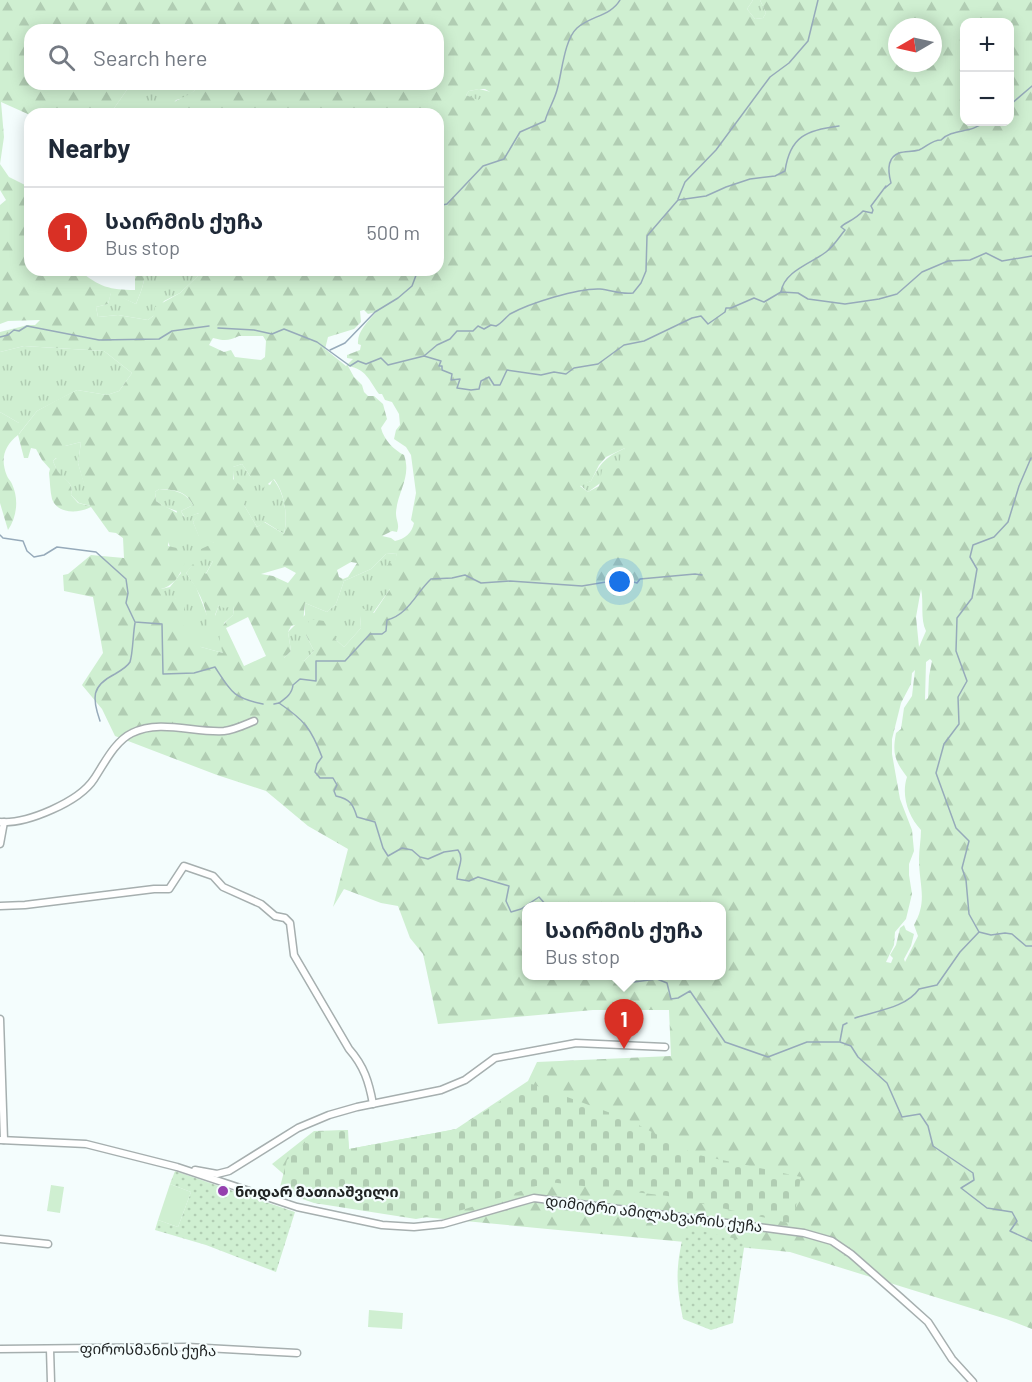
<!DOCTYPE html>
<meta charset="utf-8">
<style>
:root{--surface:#fff;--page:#f2f2f3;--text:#1f2937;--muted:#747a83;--line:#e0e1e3;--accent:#d93025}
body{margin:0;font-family:Barlow,"Noto Sans Georgian",sans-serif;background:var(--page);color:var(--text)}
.controls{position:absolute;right:18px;top:18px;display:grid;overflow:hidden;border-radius:12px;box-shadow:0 3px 15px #0003}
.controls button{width:54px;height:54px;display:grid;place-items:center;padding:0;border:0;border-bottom:2px solid var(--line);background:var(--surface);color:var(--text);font:30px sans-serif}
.compass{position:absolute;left:888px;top:18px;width:54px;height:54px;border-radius:50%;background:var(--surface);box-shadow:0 3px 15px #0003;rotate:261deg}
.you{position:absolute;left:620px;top:582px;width:21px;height:21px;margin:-15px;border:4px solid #fff;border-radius:50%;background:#1a73e8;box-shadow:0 0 0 9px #1a73e833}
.badge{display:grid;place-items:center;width:39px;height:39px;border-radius:50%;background:var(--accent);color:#fff;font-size:20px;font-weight:700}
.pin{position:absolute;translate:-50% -50px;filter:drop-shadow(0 2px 3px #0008)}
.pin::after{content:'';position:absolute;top:32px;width:21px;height:18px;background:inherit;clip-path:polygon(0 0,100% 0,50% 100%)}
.popup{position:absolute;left:522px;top:902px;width:204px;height:78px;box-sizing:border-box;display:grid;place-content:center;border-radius:12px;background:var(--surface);filter:drop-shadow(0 2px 4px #0005);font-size:20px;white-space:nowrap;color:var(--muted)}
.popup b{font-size:22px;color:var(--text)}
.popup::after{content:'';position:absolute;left:50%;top:100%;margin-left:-12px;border:12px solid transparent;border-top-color:var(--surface)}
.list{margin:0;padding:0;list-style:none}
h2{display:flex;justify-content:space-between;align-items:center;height:78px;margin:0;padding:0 24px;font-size:26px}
h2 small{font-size:20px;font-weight:400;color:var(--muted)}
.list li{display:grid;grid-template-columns:39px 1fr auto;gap:18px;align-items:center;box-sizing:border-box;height:90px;padding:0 24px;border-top:2px solid var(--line)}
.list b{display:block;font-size:22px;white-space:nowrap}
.list p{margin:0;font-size:20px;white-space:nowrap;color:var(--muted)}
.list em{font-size:20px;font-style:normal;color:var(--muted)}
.icon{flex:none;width:33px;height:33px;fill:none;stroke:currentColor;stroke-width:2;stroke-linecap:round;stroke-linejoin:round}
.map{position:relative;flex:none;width:1032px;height:1382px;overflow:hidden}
.search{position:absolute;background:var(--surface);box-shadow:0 3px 15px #0003;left:24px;top:24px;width:420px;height:66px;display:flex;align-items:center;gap:15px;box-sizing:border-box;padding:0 21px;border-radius:18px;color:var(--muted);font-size:22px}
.panel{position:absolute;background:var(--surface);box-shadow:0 3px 15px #0003;left:24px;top:108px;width:420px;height:168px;border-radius:18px}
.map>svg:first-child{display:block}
</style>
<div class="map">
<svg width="1032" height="1382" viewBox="0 0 1032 1382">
<defs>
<pattern id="grass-tufts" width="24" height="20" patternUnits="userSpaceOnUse" patternTransform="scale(1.5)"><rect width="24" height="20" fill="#cfefd1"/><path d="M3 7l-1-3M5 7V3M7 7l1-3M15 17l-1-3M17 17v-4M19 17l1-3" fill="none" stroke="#b1cdb3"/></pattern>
<pattern id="forest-firs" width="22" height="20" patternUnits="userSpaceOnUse" patternTransform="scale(1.5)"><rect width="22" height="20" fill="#cfefd1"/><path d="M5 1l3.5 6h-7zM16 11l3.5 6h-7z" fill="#b1cdb3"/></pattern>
<pattern id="cemetery-stones" width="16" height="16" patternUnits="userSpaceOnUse" patternTransform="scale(1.5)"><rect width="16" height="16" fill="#cfefd1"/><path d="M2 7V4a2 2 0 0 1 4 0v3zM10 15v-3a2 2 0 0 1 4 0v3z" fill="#b1cdb3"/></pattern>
<pattern id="park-dots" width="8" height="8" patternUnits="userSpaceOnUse" patternTransform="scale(1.5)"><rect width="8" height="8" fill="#cfefd1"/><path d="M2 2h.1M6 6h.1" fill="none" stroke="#b1cdb3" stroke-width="1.8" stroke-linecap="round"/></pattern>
</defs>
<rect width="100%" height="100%" fill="#f4fdfd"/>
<g fill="url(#grass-tufts)">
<polygon points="753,0 760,0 766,13 763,18 755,19 747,9"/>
<polygon points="131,84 188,84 195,90 187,97 176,100 170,108 154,112 139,110 123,114 110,114"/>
<polygon points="479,89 491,92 478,101 466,95 469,91"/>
<path d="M144,270H153L157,273L159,270H198L199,275L180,293L164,301L153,316L148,320L118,315L98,317L96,307L108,304L111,292L136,304C140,294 146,281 144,270Z"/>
<polygon points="24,346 104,351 132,373 119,391 107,395 77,390 37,411 18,435 19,423 0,412 0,352"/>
<path d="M81,442L78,463L91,506L79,503L71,495C74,484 67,481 60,475C57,471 55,466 53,461L65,451V446Z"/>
<path d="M625,448L621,468L588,492L580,485L591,481C601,462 606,457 625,448Z"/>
<path d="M242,464L250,476L270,485L273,479C285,493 288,516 284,534L265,522L257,527C246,508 232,489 233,467Z"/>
<path d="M159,489C174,490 185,491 193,505L181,511L184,517L200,513L193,522L199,536L215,543L213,561L205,575L193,565L186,573L196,587L208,618L215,616L219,605L234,606L233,615L224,623L223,653L201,647L184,632L175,598H161V589L170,587L181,573L168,542L177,511L165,507L156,501L155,492Z"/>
<polygon points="397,553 390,589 373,613 360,616 361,628 344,647 335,639 306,635 314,651 304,661 283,659 291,651 288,632 305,615 305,603 327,612 336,604 344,581 371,569 386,554"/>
</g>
<path fill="url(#forest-firs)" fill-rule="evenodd" d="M0,0H753L747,9L755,19L763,18L766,13L760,0H1032V1329L1006,1319L790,1252L401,1215L313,1200L272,1164L314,1131L347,1130L349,1149L456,1129L528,1081L537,1062L671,1056L669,1010H593L438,1024L423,954L410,938L398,906L381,903L344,889L333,907L348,849L308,826L266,791L217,775L115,736L102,709L82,685L103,653L93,597L64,591L63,575L68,574L91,555L124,558L123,538L116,533L109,532L91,507C79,513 58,515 52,499C50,491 50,481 49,473L50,469L42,460L36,449L31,448L28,458H24L18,435C4,446 0,459 7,476C8,479 11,481 12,484C19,499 17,517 8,530L0,503V412L19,423V434L37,411L57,400L77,390L107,395L119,391L132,373L104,351L24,346L0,352V332L28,325H35L40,320L8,321L0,324V205L6,200L0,190ZM964,22H1010V122H964ZM897,27H933V63H897ZM30,30H438V84H188L195,90C189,95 185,96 178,100C169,104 166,112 152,112C141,112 135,111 123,114H438V270H198L199,275L180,293L155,307L153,316L148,320L118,315L98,317L96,307L108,304L111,293L136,304C140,294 146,281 144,270H135V290C110,290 99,287 79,270H30V198L25,185L9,177L0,164L4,137L1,102L30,115L110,114L131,84H30ZM479,89H485L490,92L478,100L466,95L469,91ZM364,310L368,314L376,312C368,322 357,331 358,344L361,345L360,350L347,355V358L353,359L346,366L325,349L328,337L354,329L361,322L360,311ZM239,336H263L266,341L265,357L261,360L235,357L231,350L224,352L209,345L213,338C224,341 229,341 239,336ZM348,366C366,369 369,380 379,394H382L385,400L392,402L399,414L400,425L396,430L394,439L406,447L411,455L416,493L411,520L414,523C412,533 405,539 395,541L391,538L382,536L392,531L397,532C400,524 396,521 396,513C397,492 412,477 404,455C394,450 384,440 381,428L387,419L383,404L374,396H368L364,392L362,385L354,377ZM81,442L78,463L90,506L78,503L71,495C74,484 67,481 60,474C57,471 55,466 53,461L56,458H68L65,446ZM625,448L620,459L621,468L602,470L599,486L588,492L580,486L591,481L599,465L606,457ZM242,464L250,476L263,488L274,479C285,493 288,517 284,534L264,522L257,527L244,505L246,490L233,479V467ZM159,489C174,490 185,490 193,505L181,511L185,518L199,513L193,522L199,537L214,543L201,549L200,553L213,561L206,574L193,564L186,573C197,588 209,608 207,627L213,631L218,621L215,615L219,605L224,608L234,606L233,615C218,628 217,635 223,653L201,647L197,632H184V604L175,598L161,597V589C176,585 181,573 186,559L181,549L168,546V542L179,534L183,519C176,510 166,508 156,501L155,492ZM397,553L395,560L378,572L390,589L374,613L362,608L360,616L361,628L344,647L335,639L332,622L309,619L306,635L314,651L304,661L294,657L284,658L291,651L288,632L291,626L303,623L305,603L327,612L336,604L344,581L371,569L386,554ZM351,562L357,563L348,577L343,579L339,577L337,570ZM285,567L296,573L288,583L273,576L261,574ZM921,589C924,602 920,619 926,631L919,647L916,617ZM248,617L266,656L244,666L226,628ZM930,659L932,661L929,676L928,698L925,700L926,662ZM915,670L912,696L904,708L901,729L896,733C892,754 895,761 907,777C901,795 908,816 921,830C921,840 919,849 919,859C919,885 928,901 914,925L918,936L905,962L904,959L911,946L914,934L906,930L904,925L900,928L896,945L890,955L893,958L891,963L886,962L894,945L895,932L906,919L912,894L909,875V864L914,851L912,830L900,799L892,754V739L901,703L911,684L912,673ZM526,906H722V976H526Z"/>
<polygon fill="url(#cemetery-stones)" points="529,1083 627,1119 694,1154 801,1177 793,1224 668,1196 549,1182 459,1211 416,1219 314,1203 279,1191 287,1160 316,1132 348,1130 349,1149 457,1129"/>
<g fill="url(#park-dots)">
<polygon points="175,1171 295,1212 276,1272 206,1245 155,1230 158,1220 178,1227 191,1192 170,1184"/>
<path d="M685,1227L745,1241L733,1323L711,1330L683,1319C675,1280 676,1266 685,1227Z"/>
</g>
<g fill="#cfefd1">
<polygon points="170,1184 191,1192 178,1227 158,1220"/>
<polygon points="51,1185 64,1187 60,1213 47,1211"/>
<polygon points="369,1310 403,1313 402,1329 368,1327"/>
</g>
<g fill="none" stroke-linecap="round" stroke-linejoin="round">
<g stroke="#96aaba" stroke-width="1.5">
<polyline points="1010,105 1032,86"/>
<path d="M885,188L891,183C888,172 886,158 899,153C905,151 912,152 919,150C927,147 931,140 941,140C953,128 971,134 984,122"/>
<polyline points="678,199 685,182 716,150 770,77 789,63 808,41 818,0"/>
<path d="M438,206L447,204L483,166L504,159L520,132L545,121C548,110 554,101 557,90C562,73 564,40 577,28C590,16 611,16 620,0"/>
<path d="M781,292C784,271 812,263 826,252C834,246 839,237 845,230L841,227C844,223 855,220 863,211L872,213L873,210L871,206L886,186"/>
<polyline points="218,328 254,330 272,334 284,329 317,342 350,366 358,361 366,364 381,358 388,365 424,356 441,361 439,366 442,366 442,370 452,374 451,380 460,379 457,388 471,390 479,389 481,381 489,377 494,385 500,385 507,370 541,375 554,372 566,374 574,368 598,364 624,345 644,341 692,318 701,316 708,324 725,312 726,308 731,308 754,298 764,302 781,292 798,293 808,299 845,304 879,299 897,294 922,272 948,261 970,260 986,253 1002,261 1032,256"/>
<polyline points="0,337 8,335 14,330 19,331 27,326 99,340 159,339 172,331 209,326"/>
<polyline points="330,350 345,343 375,312 398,298 412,286 418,270"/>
<path d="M424,356L437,345L450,339L457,331H473L478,326L484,329L491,325L496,326C502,323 505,318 510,314C530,303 578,288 600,289C612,290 621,295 633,293L641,283L646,271L647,236L678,200L706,196L726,187L750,179L775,176L785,171C790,136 807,130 839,126"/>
<polyline points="1031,458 1019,486 1008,522 994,537 973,545 970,557 977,569 972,598 957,618 956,651 967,681 958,697 959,724 944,744 936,773 956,828 969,841 962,868 966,880 969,914 979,932 991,935 1005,933 1012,934 1026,946 1032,946"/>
<path d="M0,535L3,538L23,541L27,551L34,557L44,555L57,547L96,552L126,579L128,593L126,603L135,622L162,624L163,674L194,673L215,667C231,692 233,698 263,704"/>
<path d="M279,703C286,698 292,694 293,685L300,679L316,681V661H345L370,634H382L386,631L387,620C408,615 416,593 431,579L452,578L465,575L481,583L510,581L582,586L624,579L637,583L640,579L695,574L702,575"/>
<path d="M274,704L279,703C304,720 311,728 322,757L317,764L315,772L320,778H333L337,785L334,791L336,796C350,799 353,804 357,817L375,822L383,848L388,856L402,848L412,850L420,857L428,859L444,852L458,850C465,859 457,869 457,879L469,881L478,877L509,886L506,901L511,912L521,909L539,897L547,906"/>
<path d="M100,721C92,698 91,686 115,674C120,671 127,667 130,662C133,653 133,633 135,623"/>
<polyline points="621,976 626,983 657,979 667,983 671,999 678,998 690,991 725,1042 768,1057 807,1042 840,1042 851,1046 858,1057 887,1083 902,1117 920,1114 928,1126 933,1146 973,1173 974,1180 961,1188 987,1208 1012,1212 1017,1221 1010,1231 1032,1241"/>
<path d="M855,1018C875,1011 906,1008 919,989L937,985L960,952L979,932"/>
<polyline points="840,1041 843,1025 847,1023"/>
</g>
<defs>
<g id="minor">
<path d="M0,822C27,824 79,802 94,779C104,764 115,741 132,733C160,719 194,733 224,731C234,730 244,725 254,721"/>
<polyline points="0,844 4,822"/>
<path d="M0,906L25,905L154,889H169L184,866L213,876L223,887L261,904L275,916L285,918L290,923L294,955L349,1049C364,1066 369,1082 373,1104"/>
<polyline points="0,1019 4,1140"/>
<polyline points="0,1140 86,1144 177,1167 297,1207 382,1225 414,1227 443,1224 534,1198 804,1233 832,1241 851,1254 900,1297 928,1322 952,1359 973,1382"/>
<polyline points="195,1170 217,1174 229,1171 298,1128 329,1115 357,1107 441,1090 465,1080 495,1058 576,1043 665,1047"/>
<polyline points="0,1239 48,1244"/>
<polyline points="0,1349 187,1347 297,1353"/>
<polyline points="50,1349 51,1382"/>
</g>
</defs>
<use href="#minor" stroke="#a6afaf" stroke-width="9"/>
<use href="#minor" stroke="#fff" stroke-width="6"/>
</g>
<circle fill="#9540ae" stroke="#f4fdfd" stroke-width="2" cx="223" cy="1191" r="6"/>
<g text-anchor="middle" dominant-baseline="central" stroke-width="4.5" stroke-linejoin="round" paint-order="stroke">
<g font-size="15" font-weight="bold" fill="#212424" stroke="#f4fdfd" text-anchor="start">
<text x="235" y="1191">ნოდარ მათიაშვილი</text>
</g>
<g font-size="15" fill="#212424" stroke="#f4fdfd">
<text transform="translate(654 1213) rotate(7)">დიმიტრი ამილახვარის ქუჩა</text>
<text transform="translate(148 1349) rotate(1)">ფიროსმანის ქუჩა</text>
</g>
</g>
</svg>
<div class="controls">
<button>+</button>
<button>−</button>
</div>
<svg class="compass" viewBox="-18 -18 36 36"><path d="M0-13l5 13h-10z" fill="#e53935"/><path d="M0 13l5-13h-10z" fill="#747a83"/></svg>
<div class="you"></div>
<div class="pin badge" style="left:624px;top:1049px">1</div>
<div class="popup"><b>საირმის ქუჩა</b>Bus stop</div>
<div class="search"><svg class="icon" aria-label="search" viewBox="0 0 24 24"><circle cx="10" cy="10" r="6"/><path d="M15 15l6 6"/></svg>Search here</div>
<section class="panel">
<h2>Nearby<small></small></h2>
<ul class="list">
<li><span class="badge">1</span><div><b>საირმის ქუჩა</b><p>Bus stop</p></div><em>500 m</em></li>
</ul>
</section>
</div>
